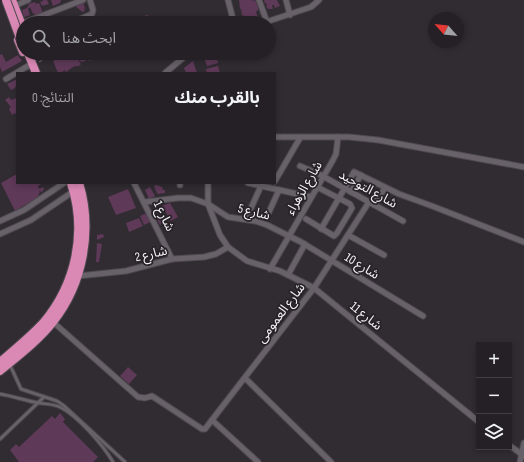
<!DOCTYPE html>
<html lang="ar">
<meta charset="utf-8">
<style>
:root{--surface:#252026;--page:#312d32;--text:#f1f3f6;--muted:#a3a3a7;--line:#423e43}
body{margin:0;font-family:"Sofia Sans Condensed","Noto Sans Arabic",sans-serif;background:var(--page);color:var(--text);direction:rtl}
.controls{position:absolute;right:12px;bottom:12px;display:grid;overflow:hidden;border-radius:0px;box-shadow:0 2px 6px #0003}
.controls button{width:36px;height:36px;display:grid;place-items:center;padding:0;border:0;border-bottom:1px solid var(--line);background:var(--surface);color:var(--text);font:20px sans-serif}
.compass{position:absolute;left:428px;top:12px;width:36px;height:36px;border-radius:50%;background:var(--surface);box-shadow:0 2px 6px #0003;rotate:297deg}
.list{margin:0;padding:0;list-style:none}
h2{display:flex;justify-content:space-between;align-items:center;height:52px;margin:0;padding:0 16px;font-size:17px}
h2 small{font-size:13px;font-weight:400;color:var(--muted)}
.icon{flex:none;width:22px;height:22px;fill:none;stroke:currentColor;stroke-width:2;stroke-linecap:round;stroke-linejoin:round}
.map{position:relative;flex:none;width:524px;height:462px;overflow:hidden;direction:ltr}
.search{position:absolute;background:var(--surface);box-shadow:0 2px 6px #0003;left:16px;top:16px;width:260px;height:44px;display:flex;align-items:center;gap:10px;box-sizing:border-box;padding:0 14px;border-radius:22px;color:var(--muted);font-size:15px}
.panel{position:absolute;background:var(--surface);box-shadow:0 2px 6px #0003;left:16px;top:72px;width:260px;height:112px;border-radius:0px;direction:rtl}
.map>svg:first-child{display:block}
</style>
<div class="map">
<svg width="524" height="462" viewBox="0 0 524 462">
<rect width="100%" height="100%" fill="#312b32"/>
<g fill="#5e3958">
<polygon points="43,0 47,0 49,4 42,6 40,2 43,1"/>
<polygon points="51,0 61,0 60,3 53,6"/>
<polygon points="239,0 252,0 252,1 255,0 258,7 258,10 256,12 258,18 254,20 253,17 250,17 250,19 246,21 243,15 242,16 241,9 240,9"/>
<polygon points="264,0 277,0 280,6 275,8 274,5 272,5 273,9 268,9 266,6 267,5 266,3 265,4"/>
<polygon points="35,2 36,4 39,3 43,13 35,16 34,13 33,14 30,7 28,9 30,15 24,17 22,10 27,8 29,4"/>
<polygon points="83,2 85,8 84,9 85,11 82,12 78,8 77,8 76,5"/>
<polygon points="48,15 49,22 41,23 40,18"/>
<polygon points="148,15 150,21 139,23 138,19 141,17 142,20 144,18 144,16"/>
<polygon points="72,53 83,53 86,61 81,62 79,58 78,59 81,64 79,66 75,66 70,69 68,67 70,69 68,71 65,72 65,70 61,73 58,73 53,61"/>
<polygon points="87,53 92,53 95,59 89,61 86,54"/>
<polygon points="2,54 6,62 18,55 22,61 2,72 0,67 0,55"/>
<polygon points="211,56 213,60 217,59 218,63 207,66 204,58"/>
<polygon points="193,61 197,73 186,73 184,68"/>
<polygon points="218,66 220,73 207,73 206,69"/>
<polygon points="17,79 17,86 15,87 15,88 11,90 7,84"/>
<polygon points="9,97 11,100 17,98 17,116 15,113 12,115 9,109 11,107 5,100"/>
<polygon points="17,174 17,183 40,183 41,184 38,186 39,189 43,187 44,189 42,192 39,191 40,193 38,194 40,196 15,211 1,183"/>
<polygon points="156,185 162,187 163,190 165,190 165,193 158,194 157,193 154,186"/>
<polygon points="150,187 155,196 149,199 145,190"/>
<polygon points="128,189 136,208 116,215 108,197"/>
<polygon points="170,203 178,217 171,221 162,206"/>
<polygon points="149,212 153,221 144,225 140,216"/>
<polygon points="163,215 167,221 160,225 157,219"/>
<polygon points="139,218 143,226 129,232 126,223"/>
<polygon points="103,234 104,237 97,240 97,235"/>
<polygon points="97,243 102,244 99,262 96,262"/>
<polygon points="128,367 137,375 129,384 120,376"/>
<polygon points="60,413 65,419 63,422 98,457 93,462 19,462 10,450 16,444 19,447 52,416 55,419"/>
</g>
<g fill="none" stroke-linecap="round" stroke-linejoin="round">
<defs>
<g id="service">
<polyline points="10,365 21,389 57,401 63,405 125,462"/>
<path d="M0,394C13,396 26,401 39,403C46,404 53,404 60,407C78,416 103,445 113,462"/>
<polyline points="0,439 44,397"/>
</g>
<g id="minor">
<polyline points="228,0 234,23"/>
<polyline points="259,0 267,22"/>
<polyline points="286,0 290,15"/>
<polyline points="14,6 28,0"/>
<polyline points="23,23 83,0"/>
<polyline points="71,23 92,14 93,10 90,0"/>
<polyline points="263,23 311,7 319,0"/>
<polyline points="165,73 189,53"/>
<polyline points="6,79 28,66"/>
<polyline points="275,137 349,137 378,140 524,167"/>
<polyline points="300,166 319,174 403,221"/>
<polyline points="275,181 300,138"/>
<polyline points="134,183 172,259"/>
<polyline points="208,183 208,204 220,235 228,247 247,261 280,271 314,288 479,422"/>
<polyline points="248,183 311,197"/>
<polyline points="180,185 180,183"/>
<polyline points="351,192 361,175"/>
<polyline points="145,202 178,198 191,198 208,204 228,217 255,221 267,225 301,242 423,316"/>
<polyline points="374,205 385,188"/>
<polyline points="269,212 279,190"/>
<polyline points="246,219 261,186"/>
<polyline points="306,219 334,236 337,233 352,208 350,204 317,187"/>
<polyline points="0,221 24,210 64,183"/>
<polyline points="321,229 354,172 399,194 432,206 524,242"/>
<polyline points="0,234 31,220 74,191"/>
<polyline points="348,235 384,255"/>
<polyline points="270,269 333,160 336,154 338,137"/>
<polyline points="288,275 305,244"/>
<polyline points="78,276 126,271 172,259 204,257 216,254 228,247"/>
<polyline points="53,322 138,397 145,398 152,396 202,429 205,429 314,288 369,202"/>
<polyline points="245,378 331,462"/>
<polyline points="212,420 258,462"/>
<polyline points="509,445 524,456"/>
<polyline points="520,462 524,443"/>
</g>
<g id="trunk">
<polyline points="12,0 23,28"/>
<polyline points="18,40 23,52"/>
<polyline points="28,53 36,73"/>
<path d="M0,362C14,350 30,337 43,323C76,284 87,232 71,183"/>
<path d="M0,371C18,356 39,340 53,322C84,283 93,229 79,183"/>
</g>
</defs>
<use href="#service" stroke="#4e494f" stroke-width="4.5"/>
<use href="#minor" stroke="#4e494f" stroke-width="7"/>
<use href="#trunk" stroke="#4e494f" stroke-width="10"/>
<polyline stroke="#7b777c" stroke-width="1" stroke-dasharray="3 2" stroke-linecap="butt" points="39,62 57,53"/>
<use href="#service" stroke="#686169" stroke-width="2.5"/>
<use href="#minor" stroke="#686169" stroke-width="5"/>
<use href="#trunk" stroke="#da89b4" stroke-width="8"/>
<defs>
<polyline id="trunk-bridge" points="6,0 23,46"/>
</defs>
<use href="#trunk-bridge" stroke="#4e494f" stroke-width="10" stroke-linecap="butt"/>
<use href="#trunk-bridge" stroke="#da89b4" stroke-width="8"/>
</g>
<g text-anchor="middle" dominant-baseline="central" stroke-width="3.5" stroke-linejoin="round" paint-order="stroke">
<g font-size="13" fill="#f5f2f6" stroke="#272228">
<text transform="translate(304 188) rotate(-60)">شارع الزهراء</text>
<text transform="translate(368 189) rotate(29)">شارع التوحيد</text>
<text transform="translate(254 212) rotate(14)">شارع 5</text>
<text transform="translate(164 216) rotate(64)">شارع 1</text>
<text transform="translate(151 254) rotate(-13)">شارع 2</text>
<text transform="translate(362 266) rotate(32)">شارع 10</text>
<text transform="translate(281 313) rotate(-53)">شارع العمومى</text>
<text transform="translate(366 316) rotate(39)">شارع 11</text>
</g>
</g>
</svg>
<div class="controls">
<button>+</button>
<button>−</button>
<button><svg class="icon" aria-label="layers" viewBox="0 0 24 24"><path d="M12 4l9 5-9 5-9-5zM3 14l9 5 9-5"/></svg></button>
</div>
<svg class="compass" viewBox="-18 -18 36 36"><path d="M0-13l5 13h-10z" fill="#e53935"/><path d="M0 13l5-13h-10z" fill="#a3a3a7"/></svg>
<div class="search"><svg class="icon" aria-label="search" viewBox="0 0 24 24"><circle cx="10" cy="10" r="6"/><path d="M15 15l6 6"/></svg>ابحث هنا</div>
<section class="panel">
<h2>بالقرب منك<small>النتائج: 0</small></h2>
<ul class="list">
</ul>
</section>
</div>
